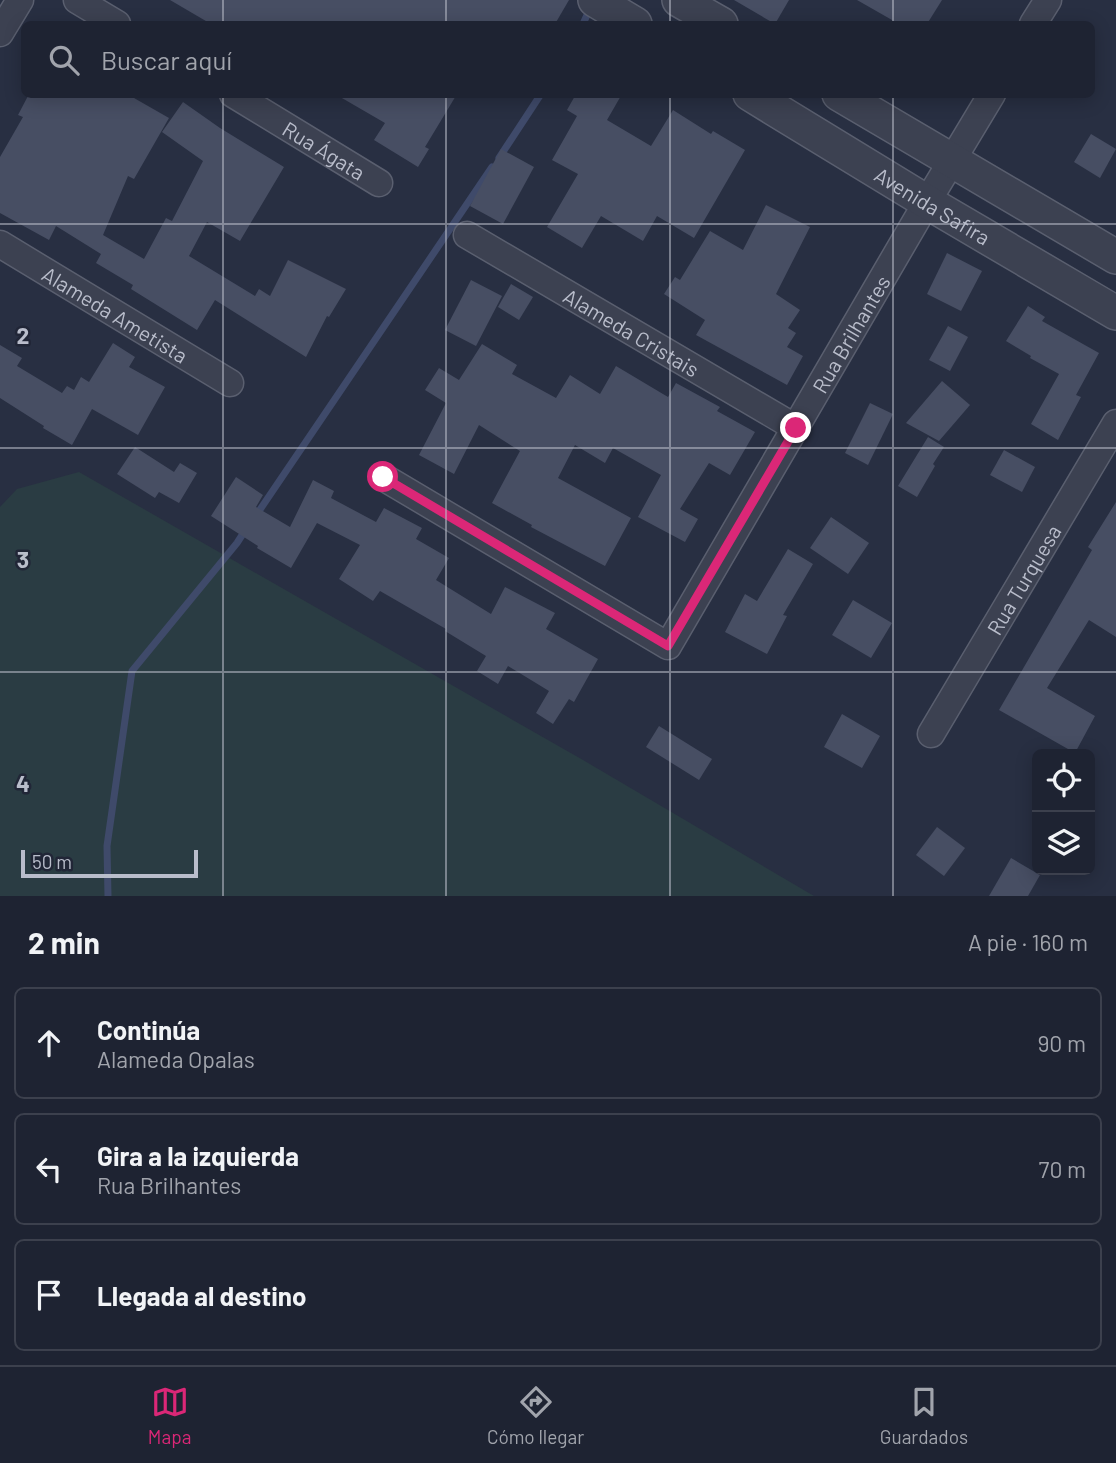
<!DOCTYPE html>
<html lang="es">
<meta charset="utf-8">
<style>
:root{--surface:#1e2332;--page:#2b2f3e;--text:#f1f3f6;--muted:#a1a4ac;--line:#3c404d;--accent:#db2777}
body{margin:0;font-family:Barlow,sans-serif;background:var(--page);color:var(--text)}
.controls{position:absolute;right:21px;bottom:21px;display:grid;overflow:hidden;border-radius:10px;box-shadow:0 4px 18px #0003}
.controls button{width:63px;height:63px;display:grid;place-items:center;padding:0;border:0;border-bottom:2px solid var(--line);background:var(--surface);color:var(--text);font:35px sans-serif}
.scale{position:absolute;left:21px;bottom:18px;width:177px;box-sizing:border-box;padding-left:7px;border:4px solid #b9bdcb;border-top:0;font-size:19px;line-height:24px;white-space:nowrap;color:#b9bdcb;-webkit-text-stroke:5px #212637;paint-order:stroke}
.stop{position:absolute;width:21px;height:21px;margin:-16px;border:5px solid #db2777;border-radius:50%;background:#fff}
.stop.end{background:#db2777;border-color:#fff;box-shadow:0 2px 7px #0008}
.list{margin:0;padding:0;list-style:none}
h2{display:flex;justify-content:space-between;align-items:center;height:91px;margin:0;padding:0 28px;font-size:30px}
h2 small{font-size:23px;font-weight:400;color:var(--muted)}
.list li{display:grid;grid-template-columns:46px 1fr auto;gap:21px;align-items:center;box-sizing:border-box;height:112px;margin:0 14px 14px;padding:0 14px;border:2px solid var(--line);border-radius:10px}
.list b{display:block;font-size:26px;white-space:nowrap}
.list p{margin:0;font-size:23px;white-space:nowrap;color:var(--muted)}
.list em{font-size:23px;font-style:normal;color:var(--muted)}
.icon{flex:none;width:38px;height:38px;fill:none;stroke:currentColor;stroke-width:2;stroke-linecap:round;stroke-linejoin:round}
.map{position:relative;flex:none;width:1116px;height:896px;overflow:hidden}
.search{position:absolute;background:var(--surface);box-shadow:0 4px 18px #0003;left:21px;right:21px;top:21px;height:77px;display:flex;align-items:center;gap:18px;box-sizing:border-box;padding:0 24px;border-radius:10px;color:var(--muted);font-size:26px}
.sheet{height:469px;background:var(--surface)}
nav{display:flex;justify-content:space-around;align-items:center;box-sizing:border-box;height:98px;border-top:2px solid var(--line);background:var(--surface);font-size:19px;color:var(--muted)}
nav a{display:grid;justify-items:center;gap:4px}
nav .on{color:var(--accent)}
.map>svg:first-child{display:block}
</style>
<div class="map">
<svg width="1116" height="896" viewBox="0 0 1116 896">
<rect width="100%" height="100%" fill="#282f42"/>
<polygon fill="#2a3c43" points="79,472 583,760 814,896 0,896 0,507 17,489"/>
<g fill="none" stroke-linecap="round" stroke-linejoin="round">
<g stroke="#3f4a6a" stroke-width="7">
<polyline points="583,24 591,6"/>
<polyline points="499,158 541,94"/>
<polyline points="255,517 492,167"/>
<polyline points="108,896 107,846 132,671 237,543 246,529"/>
</g>
</g>
<g fill="#474e63">
<polygon points="170,0 569,0 555,24 211,24"/>
<polygon points="734,0 789,0 775,24"/>
<polygon points="857,0 942,0 927,24 899,24"/>
<polygon points="29,94 127,94 169,118 134,179 128,176 103,235 144,259 166,218 172,221 203,161 162,132 183,102 220,128 284,167 240,241 207,222 189,256 255,296 259,289 270,296 288,260 346,289 329,317 327,316 306,357 215,300 197,330 131,289 133,285 96,263 101,254 56,226 49,240 0,213 0,157 23,117 18,115"/>
<polygon points="335,94 457,94 425,147 429,149 418,167 374,140 385,123"/>
<polygon points="576,94 622,94 607,120 651,146 673,110 711,134 713,131 745,150 694,238 657,216 643,241 601,216 582,248 547,227 578,174 552,160 577,116 567,110"/>
<polygon points="1091,134 1116,149 1100,178 1074,162"/>
<polygon points="501,149 534,167 503,224 470,206"/>
<polygon points="766,205 810,227 776,294 800,310 788,328 796,333 787,347 803,356 787,385 696,335 705,320 664,294 675,277 680,280 710,231 743,250"/>
<polygon points="947,253 982,271 961,311 927,294"/>
<polygon points="471,280 502,296 476,346 445,330"/>
<polygon points="511,284 533,297 519,320 498,307"/>
<polygon points="1028,306 1045,317 1042,321 1099,353 1076,395 1081,397 1058,440 1031,424 1059,374 1030,358 1031,356 1006,341"/>
<polygon points="948,326 968,337 950,371 929,360"/>
<polygon points="113,343 135,357 129,367 165,387 138,435 92,409 72,445 43,428 44,426 0,398 0,345 22,358 17,366 62,393 67,386 74,390 81,377 89,382"/>
<polygon points="482,344 517,365 512,374 556,398 570,375 600,394 616,366 668,397 676,383 720,407 717,411 755,432 730,475 709,463 680,509 698,519 685,542 638,517 661,475 613,448 605,463 575,445 558,478 631,518 605,566 531,527 532,525 492,503 520,451 479,425 454,474 419,455 446,403 425,390 439,368 459,380"/>
<polygon points="942,381 970,405 939,441 906,423"/>
<polygon points="870,403 893,414 868,465 845,453"/>
<polygon points="928,437 944,447 933,464 935,466 917,497 898,486"/>
<polygon points="135,447 174,472 180,463 197,473 179,503 159,492 155,498 117,474"/>
<polygon points="1004,450 1035,467 1022,492 990,475"/>
<polygon points="236,477 263,495 256,507 290,527 313,480 334,491 331,498 376,522 384,508 422,528 416,539 449,558 436,580 491,614 505,587 555,613 546,629 598,659 574,702 569,699 553,724 536,713 549,691 508,666 498,684 477,671 486,656 445,631 446,629 380,591 373,601 339,579 360,545 317,523 291,568 257,548 258,546 211,516"/>
<polygon points="1116,502 1116,637 1089,620 1047,688 1095,716 1075,753 999,710 1092,550 1088,547"/>
<polygon points="831,517 869,543 848,574 810,548"/>
<polygon points="788,549 813,564 783,615 787,616 767,654 725,632 745,594 757,601"/>
<polygon points="853,600 892,623 871,658 832,635"/>
<polygon points="842,714 880,736 862,768 824,747"/>
<polygon points="659,726 712,759 699,780 646,747"/>
<polygon points="937,827 965,848 944,876 916,855"/>
<polygon points="1011,858 1040,875 1028,896 989,896"/>
</g>
<g fill="none" stroke-linecap="round" stroke-linejoin="round">
<defs>
<g id="minor">
<polyline points="77,0 117,24"/>
<polyline points="1033,24 1048,0"/>
<polyline points="0,33 20,0"/>
<path id="s1" d="M233,94L379,183"/>
<path id="s2" d="M467,235L796,428"/>
<path id="s3" d="M0,244L230,383"/>
<path id="s4" d="M383,477L668,646L927,202L992,94"/>
<path id="s5" d="M931,734L1116,423"/>
</g>
<g id="tertiary">
<polyline points="595,0 635,24"/>
<polyline points="679,0 721,24"/>
<path id="s6" d="M750,94L927,202L1116,313"/>
<polyline points="839,94 1116,257"/>
</g>
</defs>
<use href="#minor" stroke="#5a5f6f" stroke-width="29"/>
<use href="#tertiary" stroke="#5a5f6f" stroke-width="36"/>
<use href="#minor" stroke="#3c4151" stroke-width="26"/>
<use href="#tertiary" stroke="#3c4151" stroke-width="33"/>
</g>
<g fill="none" stroke-linecap="round" stroke-linejoin="round">
<polyline stroke="#db2777" stroke-width="9" points="383,477 668,646 796,428"/>
</g>
<path fill="none" stroke="#b9bdcb" stroke-width="2" stroke-opacity="0.55" d="M223,0V24M446,0V24M670,0V24M893,0V24M223,94V896M446,94V896M670,94V896M893,94V896M0,224H1116M0,448H1116M0,672H1116"/>
<g text-anchor="middle" dominant-baseline="central" stroke-width="5" stroke-linejoin="round" paint-order="stroke">
<g font-size="21" fill="#b9bdcb" stroke="#212637">
<text stroke="none"><textPath href="#s1" startOffset="107">Rua Ágata</textPath></text>
<text stroke="none"><textPath href="#s6" startOffset="214">Avenida Safira</textPath></text>
<text stroke="none"><textPath href="#s3" startOffset="135">Alameda Ametista</textPath></text>
<text stroke="none"><textPath href="#s2" startOffset="191">Alameda Cristais</textPath></text>
<text stroke="none"><textPath href="#s4" startOffset="693">Rua Brilhantes</textPath></text>
<text stroke="none"><textPath href="#s5" startOffset="180">Rua Turquesa</textPath></text>
</g>
</g>
<g font-size="23" text-anchor="middle" font-weight="bold" fill="#b9bdcb" stroke="#212637" stroke-width="5" stroke-linejoin="round" paint-order="stroke">
<text x="23" y="344">2</text>
<text x="23" y="568">3</text>
<text x="23" y="792">4</text>
</g>
</svg>
<div class="controls">
<button><svg class="icon" aria-label="locate" viewBox="0 0 24 24"><circle cx="12" cy="12" r="6"/><path d="M12 2v4M12 18v4M2 12h4M18 12h4"/></svg></button>
<button><svg class="icon" aria-label="layers" viewBox="0 0 24 24"><path d="M12 4l9 5-9 5-9-5zM3 14l9 5 9-5"/></svg></button>
</div>
<div class="scale">50 m</div>
<div class="stop" style="left:383px;top:477px"></div>
<div class="stop end" style="left:796px;top:428px"></div>
<div class="search"><svg class="icon" aria-label="search" viewBox="0 0 24 24"><circle cx="10" cy="10" r="6"/><path d="M15 15l6 6"/></svg>Buscar aquí</div>
</div>
<section class="sheet">
<h2>2 min<small>A pie · 160 m</small></h2>
<ul class="list">
<li><svg class="icon" aria-label="ahead" viewBox="0 0 24 24"><path d="M12 20V5M6 11l6-6 6 6"/></svg><div><b>Continúa</b><p>Alameda Opalas</p></div><em>90 m</em></li>
<li><svg class="icon" aria-label="left" viewBox="0 0 24 24"><path d="M17 20v-9H6M10 6l-5 5 5 5"/></svg><div><b>Gira a la izquierda</b><p>Rua Brilhantes</p></div><em>70 m</em></li>
<li><svg class="icon" aria-label="arrive" viewBox="0 0 24 24"><path d="M6 21V4h12l-3 4 3 4H6"/></svg><div><b>Llegada al destino</b></div></li>
</ul>
</section>
<nav>
<a class="on"><svg class="icon" aria-label="map" viewBox="0 0 24 24"><path d="M3 6l6-2 6 2 6-2v14l-6 2-6-2-6 2zM9 4v14M15 6v14"/></svg>Mapa</a>
<a><svg class="icon" aria-label="directions" viewBox="0 0 24 24"><path d="M12 3l9 9-9 9-9-9zM9 14v-3h6M13 9l2 2-2 2"/></svg>Cómo llegar</a>
<a><svg class="icon" aria-label="saved" viewBox="0 0 24 24"><path d="M7 4h10v16l-5-4-5 4z"/></svg>Guardados</a>
</nav>
